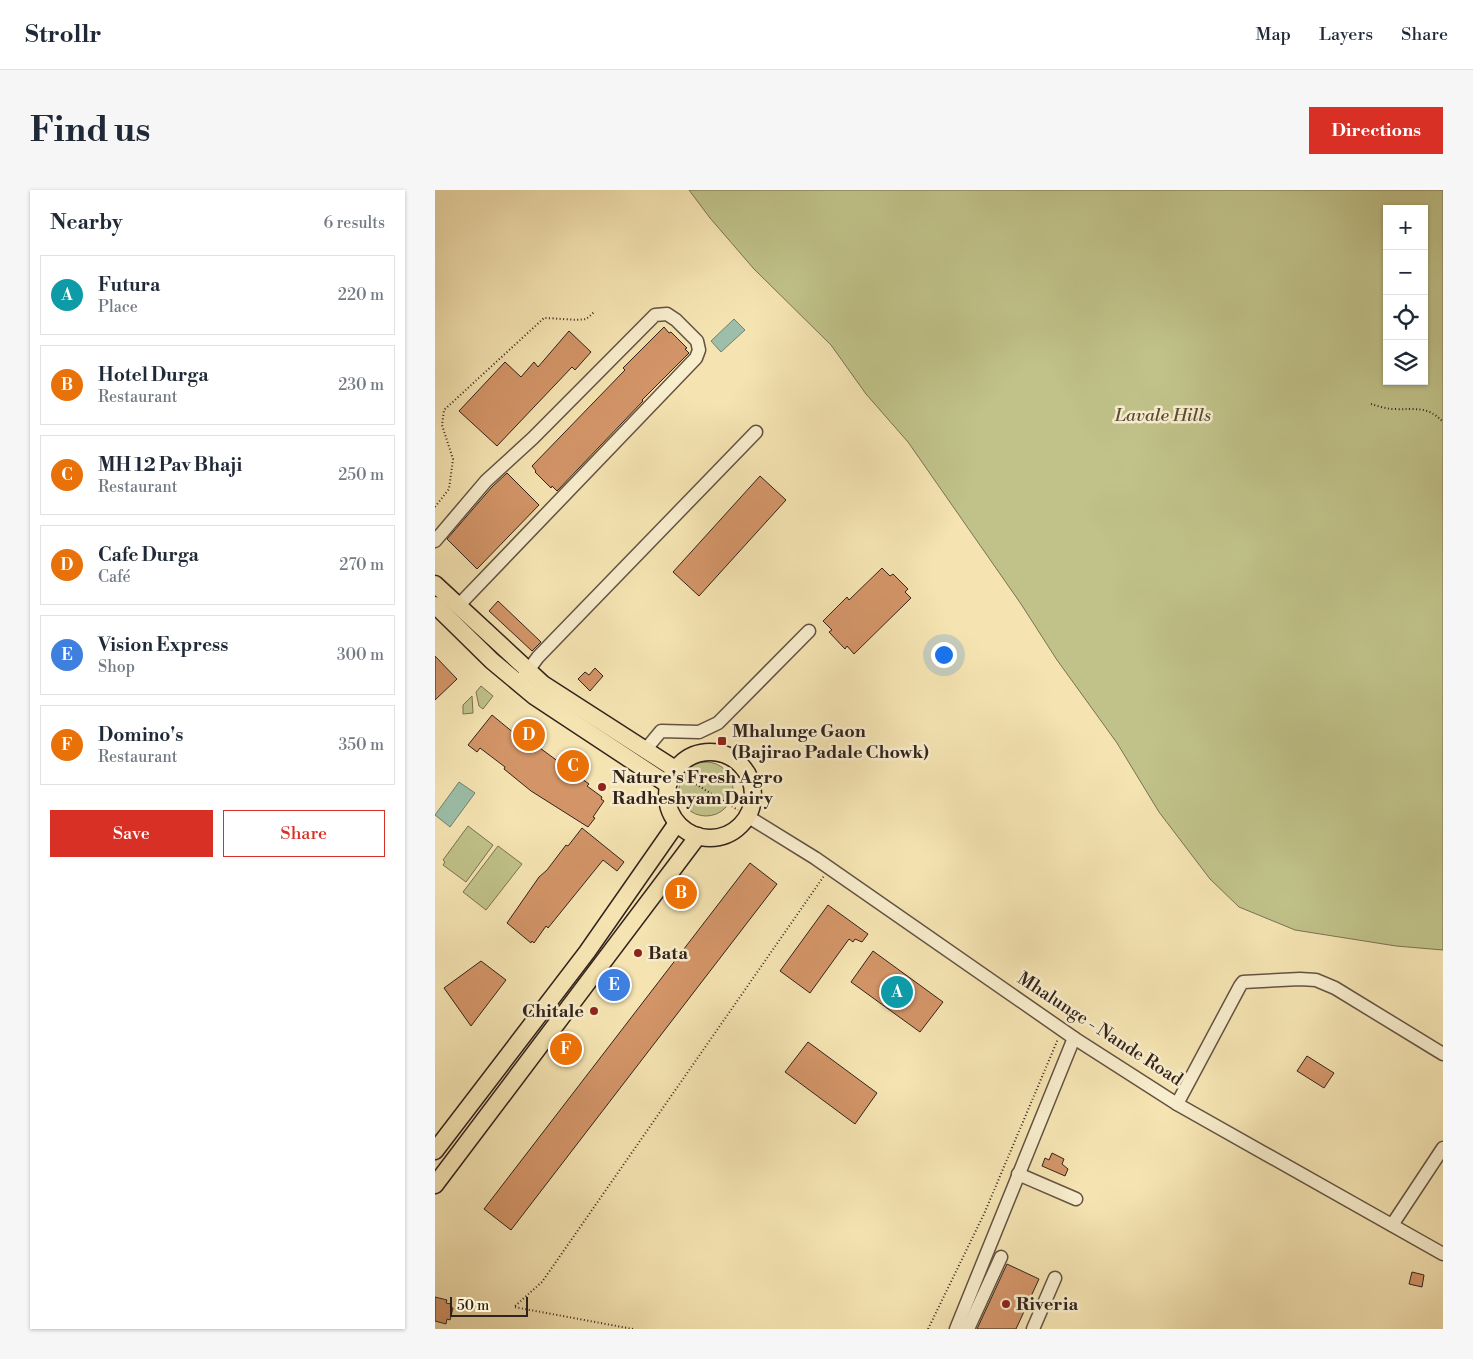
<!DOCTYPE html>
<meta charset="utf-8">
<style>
:root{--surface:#fff;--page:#f6f6f7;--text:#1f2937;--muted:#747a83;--line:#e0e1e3;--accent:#d93025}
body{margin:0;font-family:"Libre Bodoni",serif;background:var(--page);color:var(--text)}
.controls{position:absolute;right:15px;top:15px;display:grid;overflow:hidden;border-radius:0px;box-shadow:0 1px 4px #0004}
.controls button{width:45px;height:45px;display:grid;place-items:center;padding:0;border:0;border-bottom:1px solid var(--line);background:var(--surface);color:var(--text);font:25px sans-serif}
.scale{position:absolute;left:15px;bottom:12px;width:78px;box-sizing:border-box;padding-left:5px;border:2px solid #32231d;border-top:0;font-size:14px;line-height:18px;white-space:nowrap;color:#32231d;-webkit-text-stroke:4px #f8edcd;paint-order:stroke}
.you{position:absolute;left:508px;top:464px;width:18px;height:18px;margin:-12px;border:4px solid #fff;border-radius:50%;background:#1a73e8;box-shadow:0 0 0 8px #1a73e833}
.badge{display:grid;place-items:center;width:32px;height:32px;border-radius:50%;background:var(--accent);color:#fff;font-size:16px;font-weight:700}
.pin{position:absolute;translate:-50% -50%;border:2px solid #fff;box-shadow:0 1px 5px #0006}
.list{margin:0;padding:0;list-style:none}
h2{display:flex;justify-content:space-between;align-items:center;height:65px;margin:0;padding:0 20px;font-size:21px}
h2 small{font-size:16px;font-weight:400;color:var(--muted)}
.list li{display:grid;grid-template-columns:32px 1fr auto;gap:15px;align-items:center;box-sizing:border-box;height:80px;margin:0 10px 10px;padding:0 10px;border:1px solid var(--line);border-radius:0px}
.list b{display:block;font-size:19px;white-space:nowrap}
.list p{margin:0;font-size:16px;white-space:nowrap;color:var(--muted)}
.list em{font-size:16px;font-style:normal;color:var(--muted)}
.actions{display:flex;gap:10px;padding:15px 20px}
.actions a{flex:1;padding:11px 0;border:1px solid var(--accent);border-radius:0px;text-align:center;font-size:18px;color:var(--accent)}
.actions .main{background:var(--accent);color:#fff}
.icon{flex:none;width:28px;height:28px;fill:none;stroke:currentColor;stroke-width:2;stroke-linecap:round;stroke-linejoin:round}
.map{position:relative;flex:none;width:1008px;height:1139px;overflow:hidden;border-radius:0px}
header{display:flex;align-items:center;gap:30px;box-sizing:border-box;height:70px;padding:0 25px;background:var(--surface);border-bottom:1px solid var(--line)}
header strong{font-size:24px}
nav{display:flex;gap:28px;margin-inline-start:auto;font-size:18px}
.intro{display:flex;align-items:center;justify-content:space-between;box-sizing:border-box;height:120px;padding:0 30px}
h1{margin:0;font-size:35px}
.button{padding:12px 22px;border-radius:0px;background:var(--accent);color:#fff;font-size:18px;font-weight:700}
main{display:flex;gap:30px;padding:0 30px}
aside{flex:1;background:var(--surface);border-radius:0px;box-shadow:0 1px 4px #0004}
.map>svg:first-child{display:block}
</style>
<header>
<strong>Strollr</strong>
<nav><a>Map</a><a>Layers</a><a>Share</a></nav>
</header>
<div class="intro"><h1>Find us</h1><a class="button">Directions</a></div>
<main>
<aside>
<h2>Nearby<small>6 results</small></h2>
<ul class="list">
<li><span class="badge" style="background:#0f9aa8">A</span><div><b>Futura</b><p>Place</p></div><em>220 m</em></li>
<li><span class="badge" style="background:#e8710a">B</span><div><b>Hotel Durga</b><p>Restaurant</p></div><em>230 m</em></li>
<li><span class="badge" style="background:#e8710a">C</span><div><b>MH 12 Pav Bhaji</b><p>Restaurant</p></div><em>250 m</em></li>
<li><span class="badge" style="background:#e8710a">D</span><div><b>Cafe Durga</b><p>Café</p></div><em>270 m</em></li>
<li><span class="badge" style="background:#3f7fe0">E</span><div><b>Vision Express</b><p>Shop</p></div><em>300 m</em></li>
<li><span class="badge" style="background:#e8710a">F</span><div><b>Domino's</b><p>Restaurant</p></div><em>350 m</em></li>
</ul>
<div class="actions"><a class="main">Save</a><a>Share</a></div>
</aside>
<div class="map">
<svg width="1008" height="1139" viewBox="0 0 1008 1139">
<rect width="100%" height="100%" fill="#f5e4b2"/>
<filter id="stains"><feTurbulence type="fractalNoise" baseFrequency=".004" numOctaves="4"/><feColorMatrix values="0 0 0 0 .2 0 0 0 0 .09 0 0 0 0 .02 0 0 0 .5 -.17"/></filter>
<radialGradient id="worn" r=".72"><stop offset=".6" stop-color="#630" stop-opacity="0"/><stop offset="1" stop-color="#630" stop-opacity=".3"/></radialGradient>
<g fill="#c0c289" stroke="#797253" fill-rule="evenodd">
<path d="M254,0H1008V760L961,756L860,740L804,717L775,689L724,622L682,553L622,470L586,414L473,252L431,204L396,155L319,79L275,28ZM952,19H989V191H952Z"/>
<polygon points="46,496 58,506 48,519 44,516 41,502"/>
<polygon points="37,506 38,523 28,524 28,515"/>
<circle cx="271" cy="599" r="27"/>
<polygon points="33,636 58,655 31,692 8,675 10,672 8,670"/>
<polygon points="63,656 87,674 51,720 28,702"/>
</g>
<g fill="#9dbfa9" stroke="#728171">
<polygon points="299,129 310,140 286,162 276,151"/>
<polygon points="24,592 40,603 15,637 0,625"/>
</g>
<g fill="#d39568" stroke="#32231d">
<polygon points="229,137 234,143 236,142 252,158 250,159 254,163 207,210 208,211 122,301 117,296 116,298 100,282 101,281 97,276 190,180 188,178"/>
<polygon points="134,141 156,162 140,180 137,177 62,256 24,221 70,172 86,187 99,172 103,177"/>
<polygon points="72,283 104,315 42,379 12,349 57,297"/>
<polygon points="325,286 351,310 264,406 238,382"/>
<polygon points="447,378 455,386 458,384 473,399 470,402 476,408 419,464 412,456 410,459 394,442 397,440 388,431 412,407 414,410"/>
<polygon points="63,411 106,452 97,461 54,421"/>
<polygon points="0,466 22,489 0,510"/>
<polygon points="160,478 168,486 155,501 143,489 150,482 154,485"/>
<polygon points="57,525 91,553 94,550 154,594 152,596 167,607 166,609 169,611 158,627 160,628 153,637 96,601 69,579 70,577 45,558 42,562 33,555"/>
<polygon points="147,638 189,672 182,681 168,670 113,738 111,736 99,753 97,751 96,753 72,733 104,687 112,680 131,655 133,656"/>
<polygon points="315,673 342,694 76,1040 49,1019"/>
<polygon points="393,715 433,744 427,752 420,749 418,752 414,749 375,803 345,781"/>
<polygon points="438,761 508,812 485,842 416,792"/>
<polygon points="46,771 71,790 36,836 9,798"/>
<polygon points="373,852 442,903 420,934 350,882"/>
<polygon points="872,866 899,883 889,898 862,881"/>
<polygon points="617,963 629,969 627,974 633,979 630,986 607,976 610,968 614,970"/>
<polygon points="572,1074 604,1089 581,1139 542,1139"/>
<polygon points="977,1082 989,1085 987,1097 974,1094"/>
<polygon points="0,1107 12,1110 11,1113 16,1114 15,1117 18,1118 15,1130 12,1129 11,1134 0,1131"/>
</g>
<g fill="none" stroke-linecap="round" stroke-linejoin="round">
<defs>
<g id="minor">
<polyline points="0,351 51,291 98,248 220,125 232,124 241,130 262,151 264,160 261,168 23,416"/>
<polyline points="89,486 103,467 321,242"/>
<polyline points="211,559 226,541 264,542 283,533 374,441"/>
<polyline points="312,626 380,668 639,848 742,914 1008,1064"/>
<polyline points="742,914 805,796 808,792 865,789 881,790 900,798 1008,864"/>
<polyline points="583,984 641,1009"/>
<polyline points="957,1035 1008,958"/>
<polyline points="521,1139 639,848"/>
<polyline points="533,1139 566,1067"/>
<polyline points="598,1139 620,1088"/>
</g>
<g id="major">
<polyline points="0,394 108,494 240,579"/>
<polyline points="0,415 57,471 99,506 232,594"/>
<circle cx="275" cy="605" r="43"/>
<polyline points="0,961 152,762 242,633"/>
<polyline points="0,995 263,646"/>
</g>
</defs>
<use href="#minor" stroke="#635342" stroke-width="15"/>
<use href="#major" stroke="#32231d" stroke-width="19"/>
<g stroke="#32231d" stroke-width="2" stroke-dasharray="1 2.5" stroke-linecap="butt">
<path d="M936,214C943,216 951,219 959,219C980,220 992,215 1008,232"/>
<path d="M0,317L14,299L18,269L7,235L9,220L109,128C121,128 141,131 151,129C154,127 157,124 160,121"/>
<polyline points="249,587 303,620"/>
<polyline points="198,1139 79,1117 107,1092 389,686"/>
<polyline points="493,1139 549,1024 623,849"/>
</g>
<use href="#minor" stroke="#f8edcd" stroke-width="12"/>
<use href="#major" stroke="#f5e4b2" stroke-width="16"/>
</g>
<g fill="#8f2418" stroke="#f8edcd" stroke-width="2">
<rect x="282" y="546" width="10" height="10" rx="2.5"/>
<circle cx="167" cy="597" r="5"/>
<circle cx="203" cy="763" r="5"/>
<circle cx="159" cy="821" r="5"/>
<circle cx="571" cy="1114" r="5"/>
</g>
<g text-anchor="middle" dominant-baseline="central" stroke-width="5" stroke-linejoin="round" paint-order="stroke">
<g font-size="18" font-style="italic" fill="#564b38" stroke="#f8edcd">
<text x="728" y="225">Lavale Hills</text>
</g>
<g font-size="18" font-weight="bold" fill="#32231d" stroke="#f8edcd" text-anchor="start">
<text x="297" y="541">Mhalunge Gaon<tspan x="297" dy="21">(Bajirao Padale Chowk)</tspan></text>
<text x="177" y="587">Nature's Fresh Agro<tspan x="177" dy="21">Radheshyam Dairy</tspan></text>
<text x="213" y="763">Bata</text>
<text x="149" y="821" text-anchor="end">Chitale</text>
<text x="581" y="1114">Riveria</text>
</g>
<g font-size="18" fill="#32231d" stroke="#f8edcd">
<text transform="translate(665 839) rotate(33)">Mhalunge - Nande Road</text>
</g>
</g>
<rect width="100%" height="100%" filter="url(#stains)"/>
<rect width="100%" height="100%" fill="url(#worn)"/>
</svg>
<div class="controls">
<button>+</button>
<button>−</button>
<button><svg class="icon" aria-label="locate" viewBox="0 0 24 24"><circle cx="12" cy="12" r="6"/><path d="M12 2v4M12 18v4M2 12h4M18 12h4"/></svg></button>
<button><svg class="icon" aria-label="layers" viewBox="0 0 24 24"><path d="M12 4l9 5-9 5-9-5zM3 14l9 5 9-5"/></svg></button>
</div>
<div class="scale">50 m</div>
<div class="you"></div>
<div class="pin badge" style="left:462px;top:802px;background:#0f9aa8">A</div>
<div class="pin badge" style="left:246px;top:703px;background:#e8710a">B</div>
<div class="pin badge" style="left:138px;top:576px;background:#e8710a">C</div>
<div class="pin badge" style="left:94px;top:545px;background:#e8710a">D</div>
<div class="pin badge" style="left:179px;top:795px;background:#3f7fe0">E</div>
<div class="pin badge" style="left:131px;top:859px;background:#e8710a">F</div>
</div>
</main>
